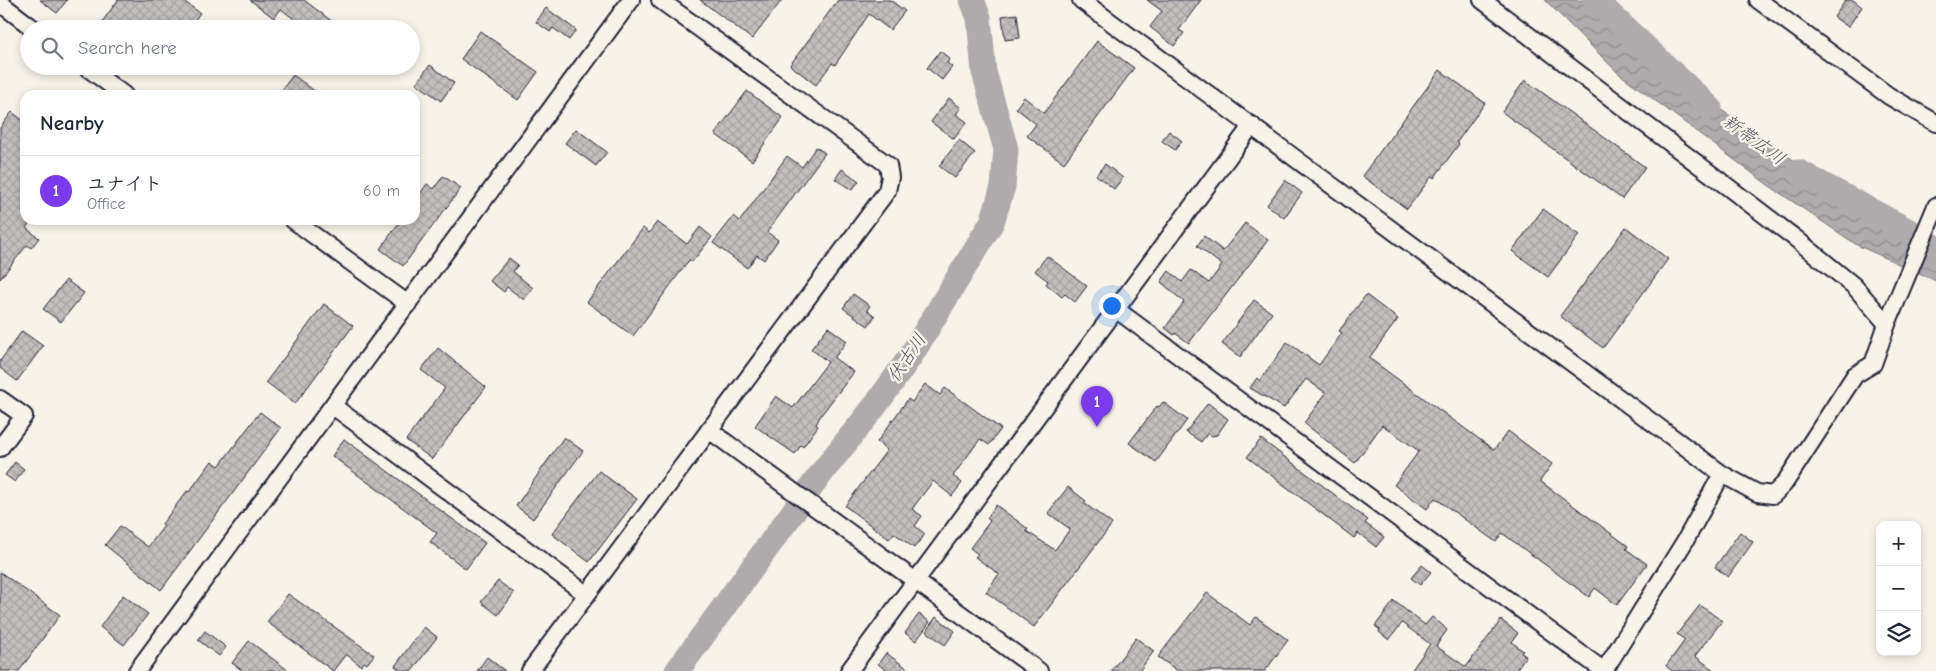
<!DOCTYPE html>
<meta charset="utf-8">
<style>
:root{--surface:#fff;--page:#f2f2f3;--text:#1f2937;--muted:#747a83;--line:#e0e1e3;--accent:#7c3aed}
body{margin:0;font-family:"Comic Neue","Klee One",sans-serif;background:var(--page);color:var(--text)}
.controls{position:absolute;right:15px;bottom:15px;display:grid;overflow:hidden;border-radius:10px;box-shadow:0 2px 8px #0003}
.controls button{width:45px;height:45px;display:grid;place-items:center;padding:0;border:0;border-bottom:1px solid var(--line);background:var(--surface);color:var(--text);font:25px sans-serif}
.you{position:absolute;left:1111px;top:305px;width:18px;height:18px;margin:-12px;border:4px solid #fff;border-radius:50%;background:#1a73e8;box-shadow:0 0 0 8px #1a73e833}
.badge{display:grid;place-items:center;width:32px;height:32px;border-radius:50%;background:var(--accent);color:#fff;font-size:16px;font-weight:700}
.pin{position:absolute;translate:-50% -41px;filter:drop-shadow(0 1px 2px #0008)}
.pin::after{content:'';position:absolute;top:26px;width:18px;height:15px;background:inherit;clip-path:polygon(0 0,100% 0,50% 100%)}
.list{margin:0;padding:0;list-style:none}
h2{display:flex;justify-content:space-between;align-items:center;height:65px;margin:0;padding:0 20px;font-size:21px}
h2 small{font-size:16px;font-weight:400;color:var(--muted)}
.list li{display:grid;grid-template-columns:32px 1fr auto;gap:15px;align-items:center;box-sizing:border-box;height:70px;padding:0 20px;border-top:1px solid var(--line)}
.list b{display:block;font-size:19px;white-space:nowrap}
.list p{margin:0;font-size:16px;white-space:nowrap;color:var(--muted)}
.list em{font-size:16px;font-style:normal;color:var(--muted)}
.icon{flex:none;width:28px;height:28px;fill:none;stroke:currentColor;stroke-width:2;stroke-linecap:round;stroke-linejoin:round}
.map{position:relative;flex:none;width:1936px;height:671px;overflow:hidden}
.search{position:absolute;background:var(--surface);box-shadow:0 2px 8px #0003;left:20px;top:20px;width:400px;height:55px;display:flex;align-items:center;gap:12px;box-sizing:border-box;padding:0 18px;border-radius:28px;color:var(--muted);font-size:19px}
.panel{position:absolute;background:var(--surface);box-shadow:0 2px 8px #0003;left:20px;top:90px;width:400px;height:135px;border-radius:15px}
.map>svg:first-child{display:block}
</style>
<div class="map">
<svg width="1936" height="671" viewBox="0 0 1936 671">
<defs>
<pattern id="water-waves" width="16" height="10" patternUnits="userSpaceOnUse" patternTransform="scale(1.25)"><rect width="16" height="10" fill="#aeabad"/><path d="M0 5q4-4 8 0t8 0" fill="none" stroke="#8d8b8e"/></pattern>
<pattern id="building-cross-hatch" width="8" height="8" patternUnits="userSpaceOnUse" patternTransform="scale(1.25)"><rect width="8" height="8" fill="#c2bfbd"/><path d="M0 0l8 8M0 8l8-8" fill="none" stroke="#a6a4a3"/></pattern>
</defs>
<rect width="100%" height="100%" fill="#f7f3e8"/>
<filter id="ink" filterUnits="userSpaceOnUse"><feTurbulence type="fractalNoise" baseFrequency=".02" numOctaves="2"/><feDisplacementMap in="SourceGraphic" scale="10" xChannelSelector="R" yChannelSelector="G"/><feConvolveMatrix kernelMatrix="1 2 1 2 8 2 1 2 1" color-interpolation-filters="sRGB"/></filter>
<g filter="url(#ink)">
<polygon fill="url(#water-waves)" stroke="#76747f" points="1545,0 1603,0 1638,52 1792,159 1862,215 1936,244 1936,281 1857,245 1768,185 1617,72"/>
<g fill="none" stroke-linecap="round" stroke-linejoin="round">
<g stroke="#aeabad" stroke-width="25">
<polyline points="1595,0 1710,108"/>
<polyline points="1799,172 1922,238 1936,248"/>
<polyline points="677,671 823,471 875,406 910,357 992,222 1003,187 1006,149 984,72 979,18 972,0"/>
</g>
</g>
<g fill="url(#building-cross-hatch)" stroke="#22223b">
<polygon points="40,0 67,0 57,13"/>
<polygon points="118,0 182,0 200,13 188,29 97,29"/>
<polygon points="250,0 304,0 342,29 307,29 281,9 274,18"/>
<polygon points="700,0 782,0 752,39"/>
<polygon points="838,0 890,0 905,11 890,30 869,14 835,65 832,63 816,85 790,65"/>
<polygon points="1147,0 1201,0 1179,30 1184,33 1174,46 1150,27 1162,11"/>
<polygon points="1846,0 1853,0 1862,7 1848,27 1834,17"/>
<polygon points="546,8 576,30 569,40 553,28 550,32 536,22"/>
<polygon points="1017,14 1020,38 1005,40 1002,16"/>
<polygon points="480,31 538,72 518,100 461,59"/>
<polygon points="1097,41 1134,68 1064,163 1027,136 1036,124 1016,108 1024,97 1044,113"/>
<polygon points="940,51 950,59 947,63 952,67 942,80 927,68"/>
<polygon points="430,65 454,83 441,101 416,83"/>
<polygon points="1440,70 1485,103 1457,142 1459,144 1434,178 1432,176 1407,209 1362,176"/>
<polygon points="293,75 320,95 278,95"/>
<polygon points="1525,80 1645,167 1622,199 1502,112"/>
<polygon points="747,91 783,118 752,161 715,134"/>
<polygon points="949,98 961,108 956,114 967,122 954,139 931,122"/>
<polygon points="12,112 25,122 25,220 32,220 26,228 39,238 31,248 27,245 0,279 0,128"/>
<polygon points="576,129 607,152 596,166 565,143"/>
<polygon points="1169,131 1182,141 1175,150 1162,141"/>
<polygon points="959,140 975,153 955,178 939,166"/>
<polygon points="816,147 825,153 767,232 778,240 764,260 757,255 747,268 713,243 734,216 740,221 787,156 802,167"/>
<polygon points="1105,164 1123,178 1114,189 1096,175"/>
<polygon points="842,169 859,181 852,190 835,179"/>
<polygon points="443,176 461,188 403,266 380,249 401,220 415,220 415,201 427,184 434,189"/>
<polygon points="1285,180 1302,193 1284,218 1267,205"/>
<polygon points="1543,209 1579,235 1548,277 1512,251"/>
<polygon points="657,222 687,244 700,227 712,237 692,262 689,260 633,336 587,302 643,228 649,233"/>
<polygon points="1245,223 1268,240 1189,343 1175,333 1174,335 1165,328 1184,302 1161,282 1169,271 1182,282 1191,270 1209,283 1222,265 1197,246 1204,236 1223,251"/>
<polygon points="1626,227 1668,259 1603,348 1560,316"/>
<polygon points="1047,256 1087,286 1075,302 1065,294 1062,297 1046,284 1048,281 1035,271"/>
<polygon points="509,258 518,265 513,271 517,275 533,288 524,300 507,287 504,292 490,281"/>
<polygon points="66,280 84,293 61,322 43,309"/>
<polygon points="853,294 870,306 867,310 875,316 868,326 843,308"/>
<polygon points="1366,295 1398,319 1369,358 1494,450 1508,431 1552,464 1540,481 1628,546 1626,549 1647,564 1617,605 1595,588 1589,597 1502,533 1496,542 1435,498 1427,509 1394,485 1419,451 1382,425 1355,463 1304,423 1326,393 1306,379 1284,408 1250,388 1257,378 1260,381 1287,342 1319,365 1342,333 1339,331"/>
<polygon points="1254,300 1272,313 1240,357 1222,344"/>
<polygon points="324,304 353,326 295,404 266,382"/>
<polygon points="828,327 847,341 834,358 854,372 821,415 816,424 818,426 803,447 801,445 795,454 755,426 776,396 793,408 828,362 811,349"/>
<polygon points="22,331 43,346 17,381 0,368 0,361"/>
<polygon points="438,348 486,387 432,459 406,440 445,388 421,370"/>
<polygon points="925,384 940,395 945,388 1001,429 989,445 980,439 953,476 962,483 952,496 933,481 912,509 922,516 915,526 925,534 914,548 894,533 889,539 845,506 887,450 877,442 908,399 912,402"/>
<polygon points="1163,402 1187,420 1156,462 1129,443 1157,406 1159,407"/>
<polygon points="1208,403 1228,419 1217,435 1212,436 1208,433 1201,442 1186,432"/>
<polygon points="260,412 281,428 161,590 105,545 120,526 148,547 164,526 162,524 187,491 189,492 212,461 219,466"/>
<polygon points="564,437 583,451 533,519 516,506"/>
<polygon points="344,439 485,543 466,569 430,542 437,533 332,456"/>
<polygon points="1261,439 1368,520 1365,523 1384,537 1376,547 1358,533 1354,538 1247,457"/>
<polygon points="15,462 24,469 15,482 5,475"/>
<polygon points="599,471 637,499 589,562 552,534"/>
<polygon points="1068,487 1086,501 1084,503 1112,524 1034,627 986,592 999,574 975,557 978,554 970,548 990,521 987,518 996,505 1028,529 1026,531 1055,550 1070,529 1048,513"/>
<polygon points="1740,532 1753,542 1728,577 1715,567"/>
<polygon points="1422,565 1431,572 1420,585 1411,578"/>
<polygon points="0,572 60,615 19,671 0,671"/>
<polygon points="498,581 514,593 498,615 481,602"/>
<polygon points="1207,593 1250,625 1256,617 1288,640 1265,671 1178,671 1158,657"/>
<polygon points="288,594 374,655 367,664 364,662 361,666 346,654 333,671 267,622"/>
<polygon points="123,595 148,614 124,645 100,627"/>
<polygon points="1394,601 1425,625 1432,617 1441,624 1447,630 1436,646 1466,667 1501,620 1518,633 1512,642 1523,651 1521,653 1526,656 1515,671 1411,671 1430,644 1402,623 1389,640 1379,632 1380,630 1375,626"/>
<polygon points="1700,605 1722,621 1695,656 1715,671 1672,671 1666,666 1685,640 1677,634"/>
<polygon points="919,614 930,622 916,641 905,633"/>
<polygon points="936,617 955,631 945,645 926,631"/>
<polygon points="424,627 437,637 412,671 401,671 395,666"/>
<polygon points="205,631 226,647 219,656 198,640"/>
<polygon points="1136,638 1154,651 1139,671 1111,671"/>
<polygon points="249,641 289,671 243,671 232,663"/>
<polygon points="886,653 911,671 888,671 878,664"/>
<polygon points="487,657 505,671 477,671"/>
</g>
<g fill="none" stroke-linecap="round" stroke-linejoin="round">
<defs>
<g id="street">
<polyline points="1081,0 1722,474 1757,493 1773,495 1784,484 1855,375 1873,364 1887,324 1936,206"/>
<polyline points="1482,0 1795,238 1854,286 1887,324"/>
<polyline points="1758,0 1889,96 1936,123"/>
<polyline points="0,3 34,29"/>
<polyline points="85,66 124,95"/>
<polyline points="293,220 408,304"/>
<polyline points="1117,310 1604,671 1685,541 1722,474"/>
<polyline points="0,399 24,416 0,448"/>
<polyline points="333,406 586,594"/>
<polyline points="709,430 1039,671"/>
<polyline points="137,671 631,0"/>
<polyline points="530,671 887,191 890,177 888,165 660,0"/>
<polyline points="849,671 1252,125"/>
</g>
</defs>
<use href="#street" stroke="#22223b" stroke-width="20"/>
<use href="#street" stroke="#f7f3e8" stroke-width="16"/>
</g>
</g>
<g text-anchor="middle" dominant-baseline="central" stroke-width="5" stroke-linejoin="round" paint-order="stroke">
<g font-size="18" font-style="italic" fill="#535263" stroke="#f7f3e8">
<text transform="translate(1754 140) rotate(36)">新帯広川</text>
<text transform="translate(907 358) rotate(-56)">伏古川</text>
</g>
</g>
</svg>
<div class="controls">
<button>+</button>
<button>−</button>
<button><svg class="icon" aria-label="layers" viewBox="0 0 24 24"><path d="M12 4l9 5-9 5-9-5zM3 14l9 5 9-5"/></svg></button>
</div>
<div class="you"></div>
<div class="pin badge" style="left:1097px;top:427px">1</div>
<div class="search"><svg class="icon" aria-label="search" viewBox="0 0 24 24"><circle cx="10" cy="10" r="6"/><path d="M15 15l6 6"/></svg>Search here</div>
<section class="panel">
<h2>Nearby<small></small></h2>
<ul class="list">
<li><span class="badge">1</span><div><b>ユナイト</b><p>Office</p></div><em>60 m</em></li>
</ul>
</section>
</div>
